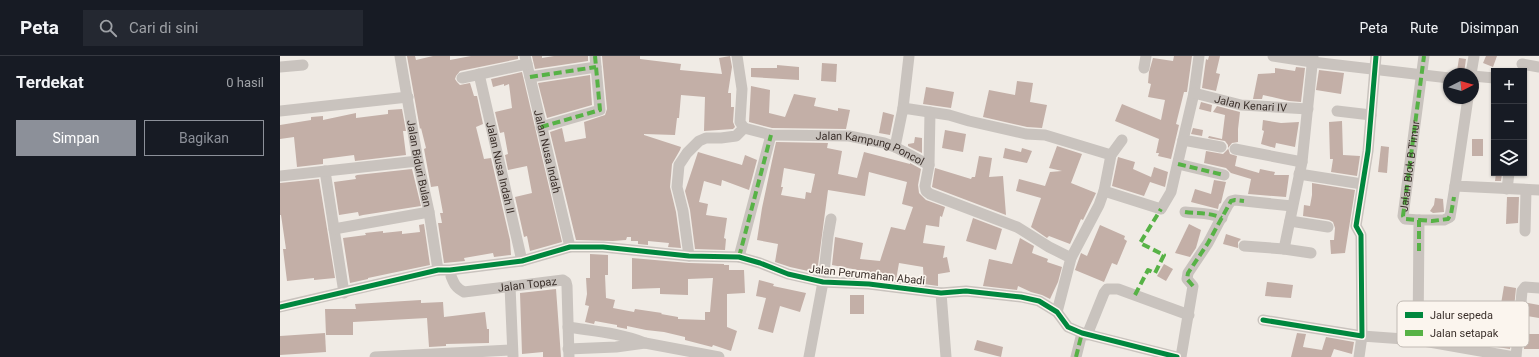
<!DOCTYPE html>
<html lang="id">
<meta charset="utf-8">
<style>
:root{--surface:#171b24;--page:#242831;--text:#f1f3f6;--muted:#9ea1a6;--line:#363941;--accent:#8c9099}
body{margin:0;font-family:Roboto,sans-serif;background:var(--page);color:var(--text)}
.controls{position:absolute;right:12px;top:12px;display:grid;overflow:hidden;border-radius:0px;box-shadow:0 1px 3px #0004}
.controls button{width:36px;height:36px;display:grid;place-items:center;padding:0;border:0;border-bottom:1px solid var(--line);background:var(--surface);color:var(--text);font:20px sans-serif}
.compass{position:absolute;left:1163px;top:12px;width:36px;height:36px;border-radius:50%;background:var(--surface);box-shadow:0 1px 3px #0004;rotate:84deg}
.list{margin:0;padding:0;list-style:none}
h2{display:flex;justify-content:space-between;align-items:center;height:52px;margin:0;padding:0 16px;font-size:17px}
h2 small{font-size:13px;font-weight:400;color:var(--muted)}
.actions{display:flex;gap:8px;padding:12px 16px}
.actions a{flex:1;padding:9px 0;border:1px solid var(--accent);border-radius:0px;text-align:center;font-size:14px;color:var(--accent)}
.actions .main{background:var(--accent);color:#fff}
.icon{flex:none;width:22px;height:22px;fill:none;stroke:currentColor;stroke-width:2;stroke-linecap:round;stroke-linejoin:round}
.map{position:relative;flex:none;width:1259px;height:301px;overflow:hidden}
header{display:flex;align-items:center;gap:24px;box-sizing:border-box;height:56px;padding:0 20px;background:var(--surface);border-bottom:1px solid var(--line)}
header strong{font-size:19px}
nav{display:flex;gap:22px;margin-inline-start:auto;font-size:14px}
.search{width:280px;height:36px;background:var(--page);display:flex;align-items:center;gap:10px;box-sizing:border-box;padding:0 14px;border-radius:0px;color:var(--muted);font-size:15px}
main{display:flex}
aside{flex:1;background:var(--surface)}
.map>svg:first-child{display:block}
</style>
<header>
<strong>Peta</strong>
<div class="search"><svg class="icon" aria-label="search" viewBox="0 0 24 24"><circle cx="10" cy="10" r="6"/><path d="M15 15l6 6"/></svg>Cari di sini</div>
<nav><a>Peta</a><a>Rute</a><a>Disimpan</a></nav>
</header>
<main>
<aside>
<h2>Terdekat<small>0 hasil</small></h2>
<ul class="list">
</ul>
<div class="actions"><a class="main">Simpan</a><a>Bagikan</a></div>
</aside>
<div class="map">
<svg width="1259" height="301" viewBox="0 0 1259 301">
<rect width="100%" height="100%" fill="#f0ebe5"/>
<g fill="#c3afa7" fill-rule="evenodd">
<polygon points="127,0 135,0 136,4 153,0 170,0 170,4 191,0 238,0 238,3 180,15 176,20 175,23 177,26 180,29 190,27 194,40 197,40 203,68 196,71 204,103 211,102 230,184 231,199 214,201 213,197 184,202 185,205 164,207 158,167 162,167 160,157 163,157 158,130 151,131 144,93 146,92 141,72 140,73"/>
<polygon points="252,0 262,0 262,2 274,0 308,0 308,5 255,13"/>
<polygon points="322,0 360,0 360,3 401,8 400,14 442,18 439,2 450,0 452,11 448,37 451,37 451,51 454,51 453,66 455,71 453,73 424,75 425,41 401,39 399,62 397,62 395,79 364,78 364,79 401,91 400,94 392,108 390,131 396,156 401,192 388,191 389,187 368,185 368,189 358,188 358,185 351,185 351,181 347,181 346,184 333,185 296,184 270,76 282,72 285,86 306,82 304,66 325,59 327,53"/>
<polygon points="894,0 912,0 907,36 904,36 896,68 899,69 891,103 878,100 879,97 876,97 879,83 835,65 842,48 881,64 885,44 868,41 871,28 868,27 869,16 873,2 893,5"/>
<polygon points="929,0 940,0 936,17 940,18 936,35 922,32 926,3 928,4"/>
<polygon points="1206,0 1217,0 1213,11 1203,7"/>
<polygon points="1179,2 1186,3 1184,17 1177,15"/>
<polygon points="542,7 557,8 556,26 541,25"/>
<polygon points="497,9 519,11 519,24 471,21 471,12 497,12"/>
<polygon points="1016,11 1025,12 1021,46 1009,45 983,39 982,43 973,43 978,18 995,17 995,12 1015,15"/>
<polygon points="1039,14 1064,17 1061,38 1036,34"/>
<polygon points="242,16 282,186 250,195 247,180 244,181 235,141 252,137 247,110 228,114 225,99 228,98 224,76 220,77 215,56 232,52 229,28 224,30 224,28 213,31 211,23"/>
<polygon points="310,19 312,49 267,62 258,27"/>
<polygon points="737,25 753,27 750,46 767,49 762,72 747,71 703,61 709,34 735,39"/>
<polygon points="471,30 490,34 489,57 505,61 514,38 536,42 534,50 558,55 558,52 570,54 566,73 492,72 469,66"/>
<polygon points="646,31 674,36 671,52 643,48"/>
<polygon points="921,46 932,49 931,56 919,53"/>
<polygon points="937,50 960,56 958,73 958,86 952,87 948,92 950,98 957,100 955,110 979,117 980,113 995,116 994,119 1009,119 1006,141 968,138 971,123 951,117 946,112 924,107 926,95 943,98 948,93 948,89 945,85 928,82 929,80 942,83 945,59 933,56"/>
<polygon points="122,53 126,75 123,75 126,99 75,105 74,99 43,103 43,108 17,111 14,81 0,83 0,69 31,64 31,61 43,60 43,64 76,57 76,62 108,58 108,54"/>
<polygon points="603,56 614,59 610,79 599,77"/>
<polygon points="983,64 1001,67 1019,66 1015,91 996,87 995,92 981,88 984,75 982,74"/>
<polygon points="1062,65 1063,99 1080,100 1077,120 1051,116 1053,103 1050,103 1049,66"/>
<polygon points="913,72 923,74 922,80 911,78"/>
<polygon points="665,74 686,78 683,96 662,92"/>
<polygon points="635,81 642,82 642,97 628,90 628,88 634,87"/>
<rect x="1192" y="83" width="11" height="17"/>
<path d="M496,86L548,87L547,92L562,95L558,118L577,122L584,96L630,108V107L641,113L638,129L639,137L646,144L665,151L662,161L660,160L659,171L646,169L643,187L665,190L663,202L667,201L670,216L658,218V230L644,228L643,211L619,207L616,224L588,221V216L552,209L555,181L583,187L580,203L600,205L611,171L625,174L633,151L622,148L627,126L589,116L585,140L548,134L537,217L510,211L495,206L498,188L477,184L482,152ZM504,112L535,118L531,137L526,136L525,143L501,139L503,131H501Z"/>
<polygon points="777,90 802,98 791,127 816,137 803,164 801,163 790,188 769,180 767,182 751,171 761,142 736,135 739,123 765,130 770,116 782,115 769,112"/>
<polygon points="1101,90 1109,91 1107,117 1098,116"/>
<polygon points="725,92 741,96 742,92 752,95 747,107 723,102"/>
<polygon points="418,96 462,109 465,99 477,104 469,134 442,124 441,130 424,125 419,146 428,148 426,159 447,162 444,182 446,183 445,194 415,193 410,154 405,135"/>
<polygon points="699,100 712,102 709,121 723,120 726,159 652,131 655,112 691,123 692,121 695,121"/>
<polygon points="838,101 855,106 853,113 871,121 874,111 888,116 885,131 870,126 864,140 832,130"/>
<polygon points="132,113 141,150 83,159 79,160 78,156 59,159 54,126 76,123 75,120 77,119"/>
<polygon points="1216,117 1222,117 1221,125 1215,125"/>
<polygon points="39,123 55,222 34,224 34,222 7,225 3,193 6,193 1,159 0,159 0,127"/>
<polygon points="934,124 946,126 941,147 939,148 938,153 911,146 915,133 931,138"/>
<polygon points="1032,127 1075,134 1065,197 1051,198 1050,184 1054,184 1055,172 1053,166 1049,164 1023,160 1024,149 1030,150 1032,139"/>
<polygon points="1227,141 1239,141 1238,167 1226,168"/>
<polygon points="1155,142 1163,143 1164,156 1153,157 1150,155 1154,149"/>
<polygon points="693,162 722,173 716,194 686,185"/>
<polygon points="144,168 150,209 88,222 88,223 70,227 63,182 86,179 85,177 103,175 103,177 122,175 122,178 140,176 139,169"/>
<polygon points="909,168 921,174 916,192 910,201 895,197"/>
<polygon points="820,169 845,180 844,183 847,185 837,209 832,207 824,226 795,214 801,197 807,200"/>
<polygon points="946,178 961,183 958,186 958,192 943,188"/>
<polygon points="740,182 754,190 752,197 768,203 767,206 782,211 778,226 770,243 762,239 751,236 738,230 737,234 703,230 709,203 732,208"/>
<polygon points="310,198 328,199 328,219 325,219 326,242 335,244 333,252 354,256 355,253 382,257 381,258 398,261 398,263 425,264 425,256 430,256 433,222 408,223 408,239 380,238 380,232 352,233 352,202 409,207 444,208 444,209 449,209 449,214 464,214 465,237 447,238 447,271 457,275 451,295 433,289 432,291 405,284 405,281 384,276 366,274 347,270 347,273 337,271 337,269 315,265 314,268 305,266 309,250 305,249 307,238 306,222 310,222"/>
<polygon points="884,208 893,213 886,225 877,220"/>
<polygon points="479,224 494,228 493,230 526,237 520,256 500,250 493,277 478,273 486,242 476,240"/>
<polygon points="987,226 1013,229 1011,242 985,240"/>
<polygon points="1224,230 1236,232 1230,293 1217,291 1218,275 1227,276 1229,258 1217,257 1218,248 1221,248"/>
<polygon points="276,233 281,301 263,301 263,296 242,298 240,237"/>
<rect x="570" y="239" width="14" height="19"/>
<polygon points="141,244 141,247 163,246 164,261 205,256 207,273 209,273 209,287 166,288 166,290 149,291 147,262 73,266 73,279 46,279 45,253 76,253 75,248"/>
<polygon points="1248,247 1259,249 1259,262 1247,260"/>
<polygon points="45,277 46,296 0,299 0,280"/>
<polygon points="1017,277 1026,278 1023,291 1042,294 1046,281 1074,286 1072,298 1054,293 1051,301 1011,301"/>
<polygon points="1245,278 1259,278 1259,293 1244,293"/>
<polygon points="697,284 723,291 721,301 694,294"/>
</g>
<g fill="none" stroke-linecap="round" stroke-linejoin="round">
<g stroke="#c9c3be" stroke-width="11">
<path id="s1" d="M120,0L138,105L149,156L158,214"/>
<path id="s2" d="M245,0L290,191"/>
<polyline points="457,0 462,33 460,66 464,72"/>
<polyline points="919,0 914,37 903,84 941,91"/>
<polyline points="993,0 1032,6 1169,22"/>
<polyline points="1242,8 1259,11"/>
<polyline points="0,11 23,9"/>
<polyline points="864,12 866,0"/>
<path id="s3" d="M199,18L242,205"/>
<polyline points="1191,18 1194,0"/>
<polyline points="1193,20 1214,22"/>
<polyline points="250,21 316,11"/>
<polyline points="182,22 247,8"/>
<path id="s4" d="M914,37L961,49L1028,53"/>
<polyline points="1188,42 1175,130 1259,134"/>
<polyline points="623,52 629,0"/>
<polyline points="0,55 128,41"/>
<polyline points="1057,55 1091,59"/>
<polyline points="650,56 649,109 645,130 646,135 650,138 737,171 769,191 791,202"/>
<polyline points="261,71 320,54 315,0"/>
<path id="s5" d="M464,72L491,79L569,80L604,87L615,91L649,109"/>
<polyline points="615,91 623,52 669,59 689,65 746,78 765,79 831,99"/>
<polyline points="955,93 1022,106"/>
<polyline points="898,108 944,119"/>
<polyline points="45,115 64,237"/>
<polyline points="1019,118 1082,128"/>
<polyline points="0,120 138,105"/>
<polyline points="1227,133 1229,117"/>
<polyline points="824,135 881,153 891,136 903,84"/>
<path d="M905,156C919,158 928,156 942,162"/>
<polyline points="1139,164 1164,164 1170,161 1175,130"/>
<polyline points="1010,165 1048,171"/>
<polyline points="54,173 149,156"/>
<polyline points="1245,175 1246,134"/>
<polyline points="964,190 1004,193 1031,197"/>
<polyline points="1004,193 1022,106 1033,0"/>
<polyline points="409,200 403,155 397,131 399,109 407,97 419,85 426,82 441,82 456,80 464,72"/>
<polyline points="459,201 491,79"/>
<path id="s6" d="M171,220C174,228 176,232 184,236L283,224L286,226L287,230L289,301"/>
<polyline points="230,230 233,300"/>
<polyline points="661,237 666,301"/>
<polyline points="0,251 158,214 170,214 242,205 290,191 323,191 409,200 459,201 480,207 508,218 543,226 589,228 661,237 686,235 741,241 759,245 777,256 788,271 802,277 897,301"/>
<polyline points="777,256 791,202 819,149 824,135 831,99 842,84"/>
<polyline points="983,264 1082,280 1081,179 1076,170 1088,95 1096,0"/>
<path d="M288,271C313,275 341,277 365,287L439,301"/>
<polyline points="807,279 824,237 827,233 838,233 909,259"/>
<polyline points="1138,284 1139,164 1125,163 1123,160 1144,0"/>
<polyline points="288,293 336,291 365,287"/>
<polyline points="95,301 232,294"/>
<polyline points="529,301 543,226 548,180 551,163"/>
<polyline points="796,301 802,277"/>
<polyline points="901,301 913,230 907,223 908,217 928,187 948,149 951,145 955,144 1012,150"/>
<polyline points="1079,301 1082,280 1138,284 1234,301"/>
<polyline points="1236,301 1242,235 1245,231 1259,232"/>
</g>
<g stroke="#57b246" stroke-width="4" stroke-dasharray="8 4" stroke-linecap="butt">
<polyline points="250,21 316,11"/>
<polyline points="261,71 320,54 315,0"/>
<polyline points="898,108 944,119"/>
<path d="M905,156C919,158 928,156 942,162"/>
<polyline points="1139,164 1152,165 1168,163 1171,158 1174,141"/>
<path id="s7" d="M1139,195V164L1125,163L1123,160L1144,0"/>
<polyline points="459,201 491,79"/>
<polyline points="913,230 907,223 908,217 928,187 951,145 955,144 964,145"/>
<polyline points="855,239 868,214 875,217 884,199 860,187 881,153"/>
<polyline points="796,301 802,277"/>
</g>
<defs>
<g id="cycleway">
<polyline points="0,251 158,214 170,214 242,205 290,191 323,191 409,200 459,201 480,207 508,218 543,226 589,228 661,237 686,235 741,241 759,245 777,256 788,271 802,277 897,301"/>
<polyline points="983,264 1082,280 1081,179 1076,170 1088,95 1096,0"/>
</g>
</defs>
<use href="#cycleway" stroke="#fbf5ee" stroke-width="8"/>
<use href="#cycleway" stroke="#00873e" stroke-width="5"/>
</g>
<g text-anchor="middle" dominant-baseline="central" stroke-width="3.5" stroke-linejoin="round" paint-order="stroke">
<g font-size="11" fill="#3b302b" stroke="#fbf5ee">
<text stroke="none"><textPath href="#s4" startOffset="58">Jalan Kenari IV</textPath></text>
<text stroke="none"><textPath href="#s5" startOffset="129">Jalan Kampung Poncol</textPath></text>
<text stroke="none"><textPath href="#s2" startOffset="98">Jalan Nusa Indah</textPath></text>
<text stroke="none"><textPath href="#s1" startOffset="109">Jalan Biduri Bulan</textPath></text>
<text stroke="none"><textPath href="#s7" startOffset="99">Jalan Blok B Timur</textPath></text>
<text stroke="none"><textPath href="#s3" startOffset="96">Jalan Nusa Indah II</textPath></text>
<text transform="translate(587 219) rotate(6)">Jalan Perumahan Abadi</text>
<text stroke="none"><textPath href="#s6" startOffset="85">Jalan Topaz</textPath></text>
</g>
</g>
<rect x="1117" y="245" width="132" height="46" rx="6" fill="#fbf5ee" stroke="#c1bab4" stroke-width="1"/>
<rect x="1125" y="256" width="18" height="6" fill="#00873e"/>
<rect x="1125" y="274" width="18" height="6" fill="#57b246"/>
<g font-size="11" fill="#3b302b">
<text x="1150" y="263">Jalur sepeda</text>
<text x="1150" y="281">Jalan setapak</text>
</g>
</svg>
<div class="controls">
<button>+</button>
<button>−</button>
<button><svg class="icon" aria-label="layers" viewBox="0 0 24 24"><path d="M12 4l9 5-9 5-9-5zM3 14l9 5 9-5"/></svg></button>
</div>
<svg class="compass" viewBox="-18 -18 36 36"><path d="M0-13l5 13h-10z" fill="#e53935"/><path d="M0 13l5-13h-10z" fill="#9ea1a6"/></svg>
</div>
</main>
